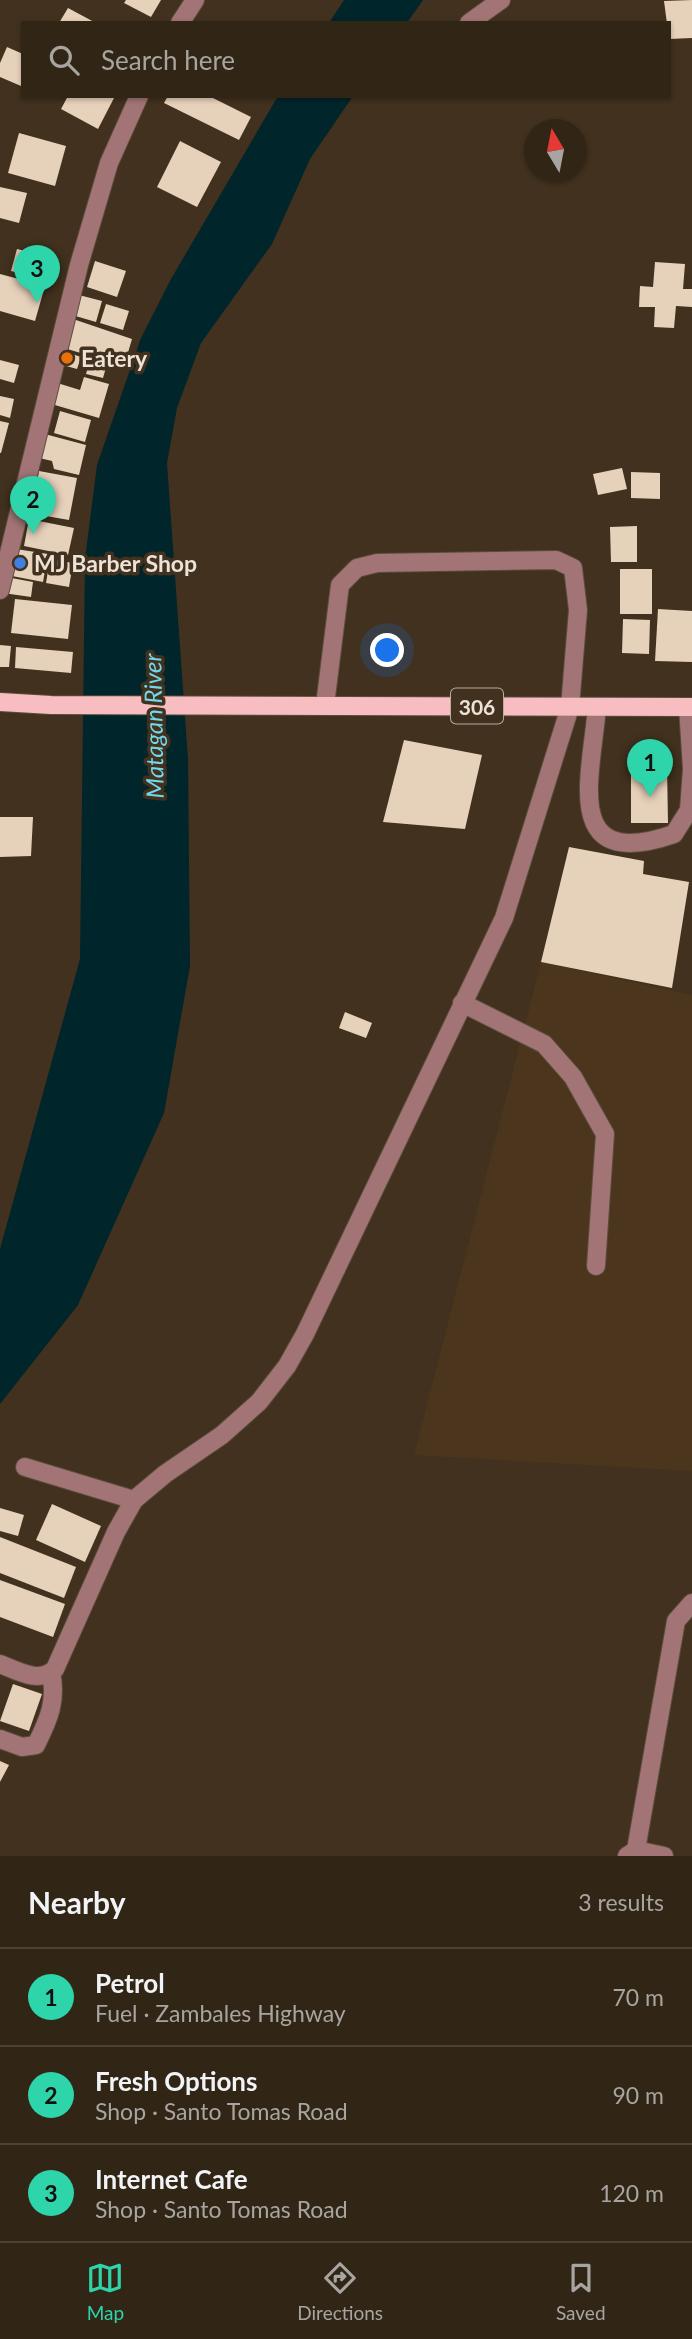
<!DOCTYPE html>
<meta charset="utf-8">
<style>
:root{--surface:#312516;--page:#392d1f;--text:#f1f3f6;--muted:#a8a5a1;--line:#4c4235;--accent:#2ed4aa}
body{margin:0;font-family:Lato,sans-serif;background:var(--page);color:var(--text)}
.compass{position:absolute;left:524px;top:119px;width:63px;height:63px;border-radius:50%;background:var(--surface);box-shadow:0 2px 5px #0004;rotate:350deg}
.you{position:absolute;left:388px;top:651px;width:24px;height:24px;margin:-18px;border:5px solid #fff;border-radius:50%;background:#1a73e8;box-shadow:0 0 0 10px #1a73e833}
.badge{display:grid;place-items:center;width:46px;height:46px;border-radius:50%;background:var(--accent);color:#111;font-size:23px;font-weight:700}
.pin{position:absolute;translate:-50% -58px;filter:drop-shadow(0 2px 4px #0008)}
.pin::after{content:'';position:absolute;top:37px;width:24px;height:21px;background:inherit;clip-path:polygon(0 0,100% 0,50% 100%)}
.list{margin:0;padding:0;list-style:none}
h2{display:flex;justify-content:space-between;align-items:center;height:91px;margin:0;padding:0 28px;font-size:30px}
h2 small{font-size:23px;font-weight:400;color:var(--muted)}
.list li{display:grid;grid-template-columns:46px 1fr auto;gap:21px;align-items:center;box-sizing:border-box;height:98px;padding:0 28px;border-top:2px solid var(--line)}
.list b{display:block;font-size:26px;white-space:nowrap}
.list p{margin:0;font-size:23px;white-space:nowrap;color:var(--muted)}
.list em{font-size:23px;font-style:normal;color:var(--muted)}
.icon{flex:none;width:38px;height:38px;fill:none;stroke:currentColor;stroke-width:2;stroke-linecap:round;stroke-linejoin:round}
.map{position:relative;flex:none;width:692px;height:1856px;overflow:hidden}
.search{position:absolute;background:var(--surface);box-shadow:0 2px 5px #0004;left:21px;right:21px;top:21px;height:77px;display:flex;align-items:center;gap:18px;box-sizing:border-box;padding:0 24px;border-radius:0px;color:var(--muted);font-size:26px}
.sheet{height:385px;background:var(--surface)}
nav{display:flex;justify-content:space-around;align-items:center;box-sizing:border-box;height:98px;border-top:2px solid var(--line);background:var(--surface);font-size:19px;color:var(--muted)}
nav a{display:grid;justify-items:center;gap:4px}
nav .on{color:var(--accent)}
.map>svg:first-child{display:block}
</style>
<div class="map">
<svg width="692" height="1856" viewBox="0 0 692 1856">
<rect width="100%" height="100%" fill="#41311e"/>
<polygon fill="#4b361d" points="541,962 692,995 692,1471 414,1455"/>
<g fill="#00252b">
<polygon points="344,0 423,0 407,23 329,23"/>
<polygon points="278,96 353,96 310,159 272,244 201,343 177,408 167,463 188,759 190,966 164,1113 78,1305 0,1404 0,1249 80,959 85,559 97,465 141,338 171,279"/>
</g>
<g fill="#e6d1bb">
<polygon points="126,0 161,0 151,17 124,3"/>
<polygon points="692,0 692,38 669,39 664,1"/>
<polygon points="68,8 96,23 59,23"/>
<polygon points="7,47 23,54 21,86 0,77 0,63"/>
<polygon points="68,96 111,96 114,98 98,129 61,109"/>
<polygon points="168,96 209,96 251,117 239,140 164,103"/>
<polygon points="19,133 66,146 55,186 8,173"/>
<polygon points="180,141 221,162 197,207 157,187"/>
<polygon points="0,187 27,193 19,223 0,218"/>
<polygon points="17,249 53,258 47,280 11,271"/>
<polygon points="95,261 126,271 117,297 87,287"/>
<polygon points="655,262 685,264 683,289 692,289 692,307 676,306 674,328 654,327 655,307 639,307 640,286 653,287"/>
<polygon points="0,274 45,286 35,321 0,311"/>
<polygon points="79,295 102,301 96,322 72,315"/>
<polygon points="106,304 129,311 123,330 100,323"/>
<polygon points="73,319 132,339 124,366 64,348"/>
<polygon points="63,351 81,357 77,369 59,364"/>
<polygon points="90,359 107,364 103,378 86,374"/>
<polygon points="0,360 19,365 14,383 0,379"/>
<polygon points="84,377 109,384 99,418 48,403 54,382 80,390"/>
<polygon points="0,396 14,399 10,418 0,415"/>
<polygon points="60,411 91,420 85,442 54,433"/>
<polygon points="0,421 9,423 1,453 0,453"/>
<polygon points="41,433 86,445 79,475 54,469 52,461 35,457"/>
<polygon points="622,468 627,489 598,495 593,474"/>
<polygon points="39,471 77,478 69,520 23,512 27,491 35,492"/>
<polygon points="631,472 660,473 660,499 631,498"/>
<polygon points="29,519 74,528 68,555 24,546"/>
<polygon points="637,526 637,562 611,562 610,527"/>
<polygon points="16,549 48,554 43,582 12,576"/>
<polygon points="50,559 73,563 69,587 46,583"/>
<rect x="620" y="569" width="32" height="45"/>
<polygon points="6,577 33,582 31,597 3,593"/>
<polygon points="15,599 72,605 68,639 11,633"/>
<polygon points="658,609 692,611 692,662 655,661"/>
<polygon points="623,619 650,620 649,654 622,653"/>
<polygon points="0,645 11,646 9,667 0,667"/>
<polygon points="16,647 73,652 71,673 15,668"/>
<polygon points="404,740 482,755 465,829 383,822"/>
<polygon points="631,765 667,766 668,823 631,823"/>
<polygon points="0,817 33,817 31,856 0,857"/>
<polygon points="569,847 644,861 643,874 689,882 672,988 541,962"/>
<polygon points="345,1012 372,1023 366,1038 339,1028"/>
<polygon points="52,1504 101,1526 85,1562 36,1540"/>
<polygon points="0,1508 24,1515 18,1536 0,1531"/>
<polygon points="0,1537 76,1567 64,1598 0,1573"/>
<polygon points="0,1580 65,1604 53,1637 0,1617"/>
<polygon points="13,1684 42,1694 29,1731 0,1721"/>
<polygon points="0,1761 9,1765 0,1782"/>
</g>
<g fill="none" stroke-linecap="round" stroke-linejoin="round">
<defs>
<g id="minor">
<polyline points="180,23 195,0"/>
<polyline points="469,23 501,0"/>
<polyline points="0,590 79,265 109,163 139,96"/>
<path d="M597,707C591,778 561,873 674,834L689,810L692,769L688,707"/>
<polyline points="462,1003 544,1044 573,1077 605,1134 596,1266"/>
<polyline points="25,1467 134,1500"/>
<path d="M0,1664C18,1671 39,1684 55,1669L116,1532L134,1500L165,1474L222,1435L259,1402L287,1366L305,1334L504,918L570,707L578,610L573,568L556,560L377,563L357,568L340,585L325,705"/>
<path d="M0,1739L22,1747L36,1745C49,1719 57,1701 51,1672"/>
<polyline points="636,1850 664,1856"/>
<polyline points="627,1856 636,1850 676,1621 692,1603"/>
</g>
<polyline id="major" points="0,702 51,705 692,707"/>
</defs>
<use href="#minor" stroke="#5c4d3b" stroke-width="20"/>
<use href="#major" stroke="#5c4d3b" stroke-width="20"/>
<use href="#minor" stroke="#a27476" stroke-width="18"/>
<use href="#major" stroke="#f7bdc0" stroke-width="18"/>
</g>
<circle fill="#e8710a" stroke="#41311e" stroke-width="2.5" cx="67" cy="358" r="7"/>
<circle fill="#3f7fe0" stroke="#41311e" stroke-width="2.5" cx="20" cy="563" r="7"/>
<g text-anchor="middle" dominant-baseline="central" stroke-width="7" stroke-linejoin="round" paint-order="stroke">
<rect fill="#41311e" stroke="#b9ad9f" stroke-width="2" x="451" y="688.5" width="52" height="35" rx="5"/>
<g font-size="21" font-weight="bold" fill="#ece2d6">
<text x="477" y="706">306</text>
</g>
<g font-size="23" font-weight="bold" fill="#ece2d6" stroke="#41311e" text-anchor="start">
<text x="81" y="358">Eatery</text>
<text x="34" y="563">MJ Barber Shop</text>
</g>
<g font-size="24" font-style="italic" fill="#70daec" stroke="#41311e">
<text transform="translate(153 726) rotate(-91)">Matagan River</text>
</g>
</g>
</svg>
<svg class="compass" viewBox="-18 -18 36 36"><path d="M0-13l5 13h-10z" fill="#e53935"/><path d="M0 13l5-13h-10z" fill="#a8a5a1"/></svg>
<div class="you"></div>
<div class="pin badge" style="left:650px;top:797px">1</div>
<div class="pin badge" style="left:33px;top:534px">2</div>
<div class="pin badge" style="left:37px;top:303px">3</div>
<div class="search"><svg class="icon" aria-label="search" viewBox="0 0 24 24"><circle cx="10" cy="10" r="6"/><path d="M15 15l6 6"/></svg>Search here</div>
</div>
<section class="sheet">
<h2>Nearby<small>3 results</small></h2>
<ul class="list">
<li><span class="badge">1</span><div><b>Petrol</b><p>Fuel · Zambales Highway</p></div><em>70 m</em></li>
<li><span class="badge">2</span><div><b>Fresh Options</b><p>Shop · Santo Tomas Road</p></div><em>90 m</em></li>
<li><span class="badge">3</span><div><b>Internet Cafe</b><p>Shop · Santo Tomas Road</p></div><em>120 m</em></li>
</ul>
</section>
<nav>
<a class="on"><svg class="icon" aria-label="map" viewBox="0 0 24 24"><path d="M3 6l6-2 6 2 6-2v14l-6 2-6-2-6 2zM9 4v14M15 6v14"/></svg>Map</a>
<a><svg class="icon" aria-label="directions" viewBox="0 0 24 24"><path d="M12 3l9 9-9 9-9-9zM9 14v-3h6M13 9l2 2-2 2"/></svg>Directions</a>
<a><svg class="icon" aria-label="saved" viewBox="0 0 24 24"><path d="M7 4h10v16l-5-4-5 4z"/></svg>Saved</a>
</nav>
